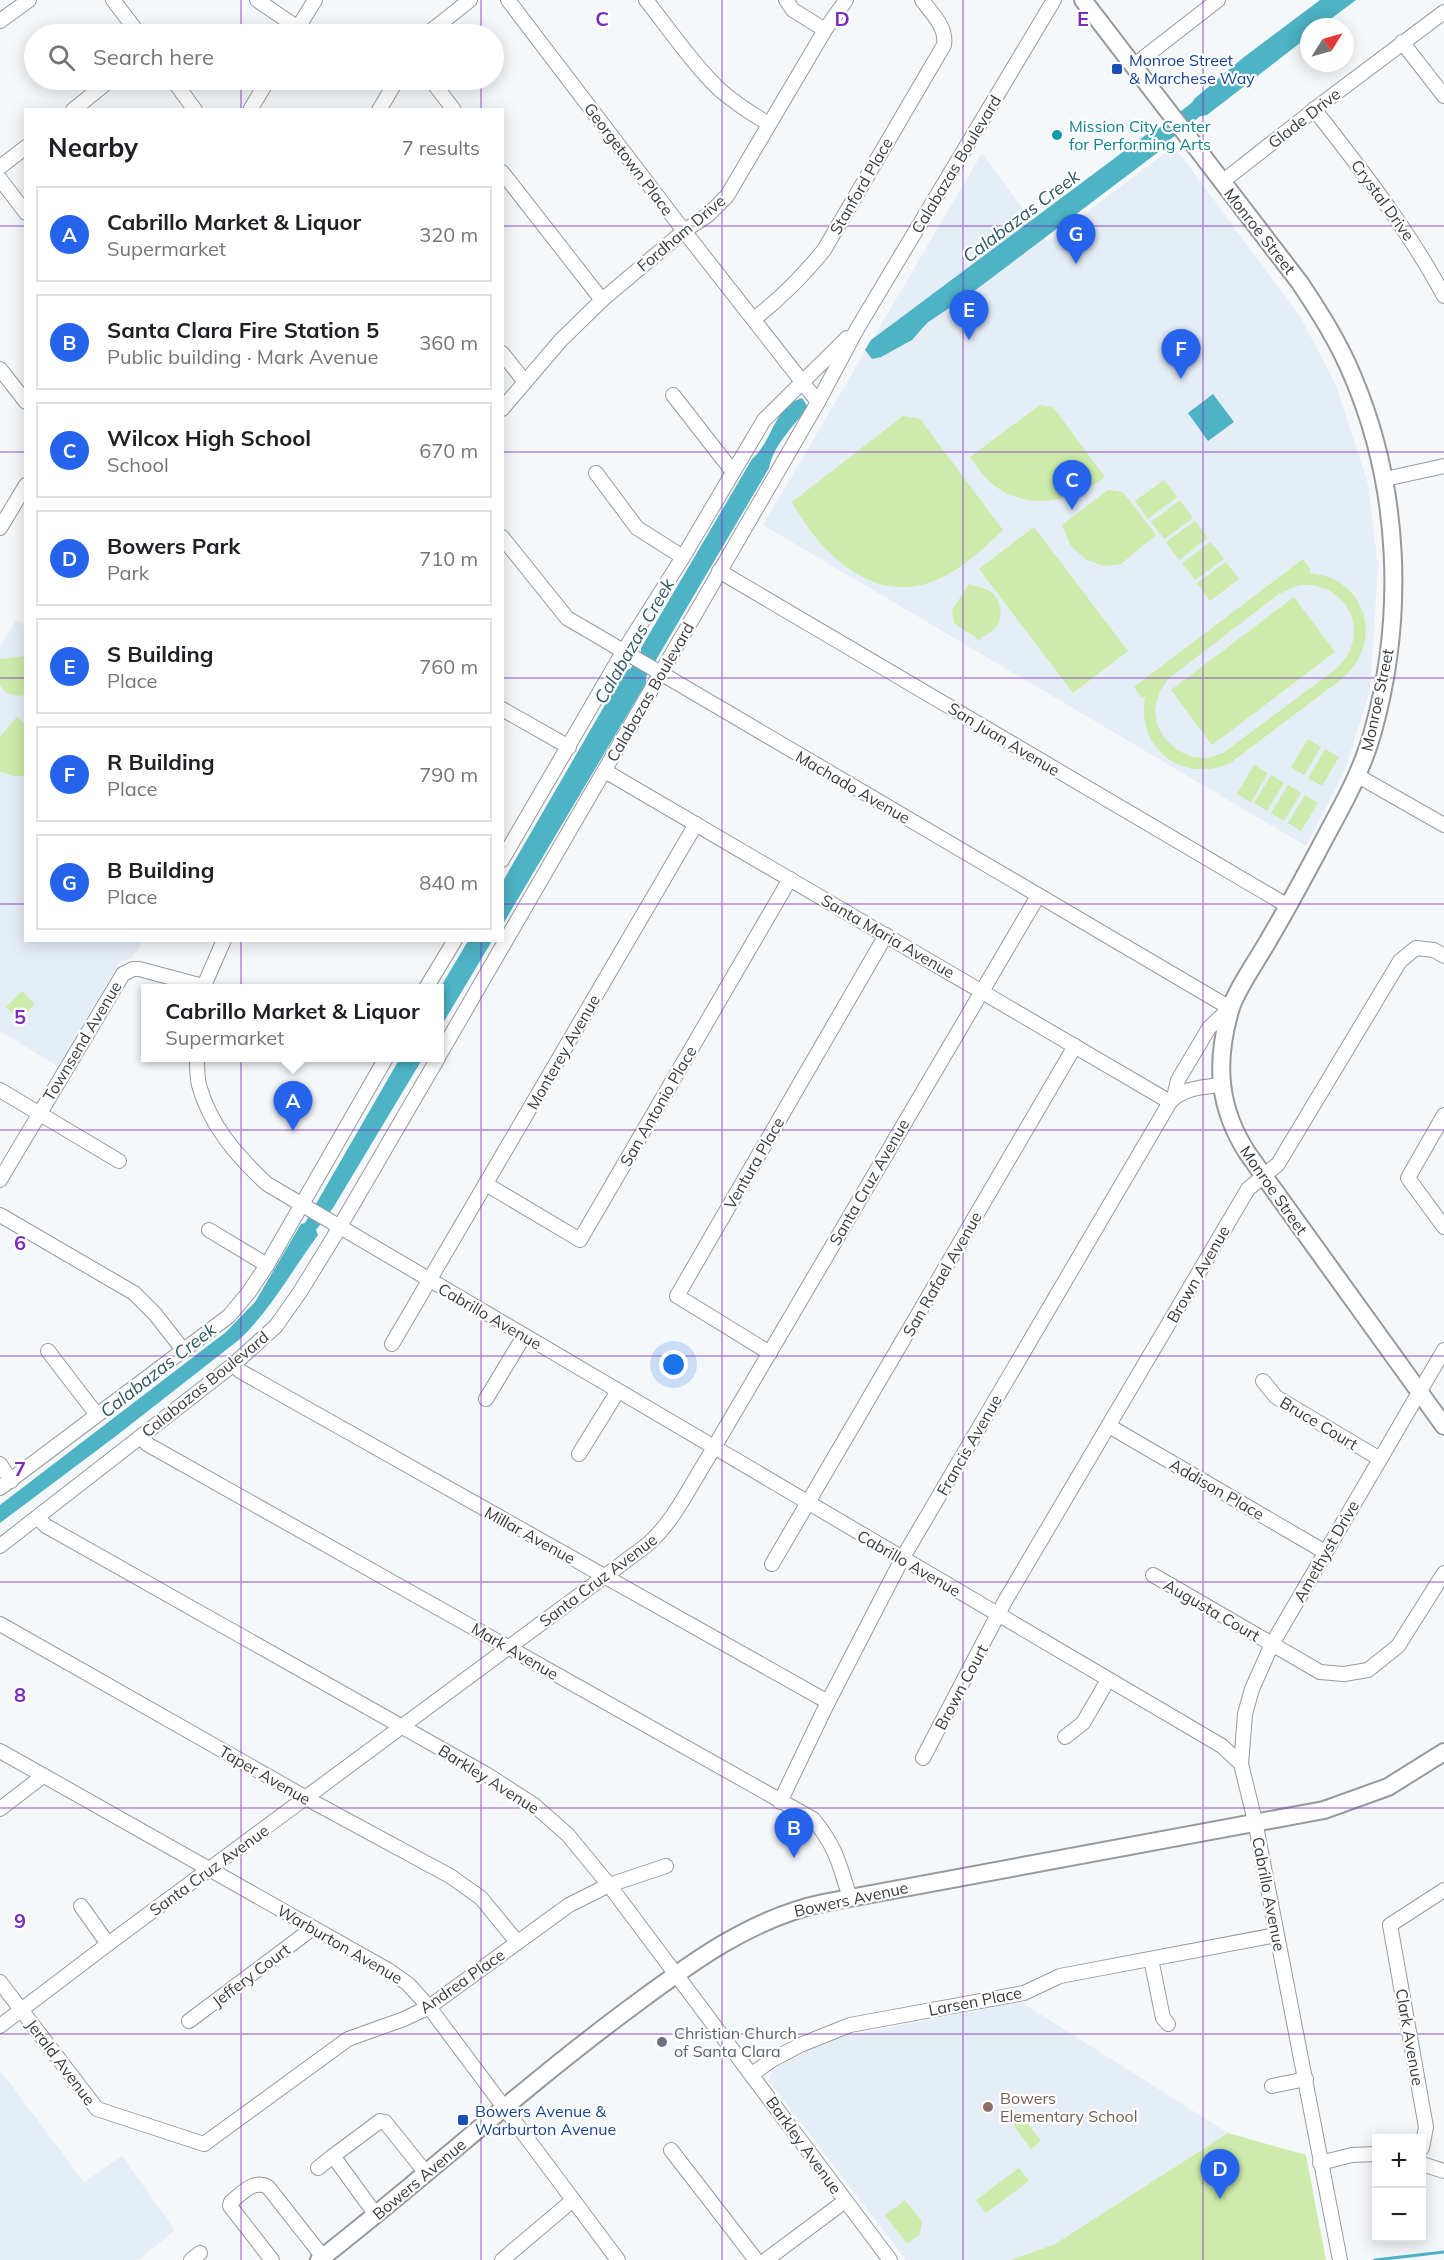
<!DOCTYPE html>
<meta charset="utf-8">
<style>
:root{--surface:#fff;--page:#f2f2f2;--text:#202124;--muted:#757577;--line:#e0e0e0;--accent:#2563eb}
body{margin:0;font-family:Mulish,sans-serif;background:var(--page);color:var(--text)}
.controls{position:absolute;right:18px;bottom:18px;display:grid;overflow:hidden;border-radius:0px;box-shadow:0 3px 15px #0003}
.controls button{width:54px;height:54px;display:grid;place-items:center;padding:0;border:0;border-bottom:2px solid var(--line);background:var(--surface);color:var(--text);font:30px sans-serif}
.compass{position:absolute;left:1300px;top:18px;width:54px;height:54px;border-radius:50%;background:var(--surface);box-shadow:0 3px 15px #0003;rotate:53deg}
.you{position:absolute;left:674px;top:1365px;width:21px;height:21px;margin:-15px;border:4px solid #fff;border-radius:50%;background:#1a73e8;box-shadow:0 0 0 9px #1a73e833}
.badge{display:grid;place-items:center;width:39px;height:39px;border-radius:50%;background:var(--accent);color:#fff;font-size:20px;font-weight:700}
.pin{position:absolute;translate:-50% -50px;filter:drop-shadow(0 2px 3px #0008)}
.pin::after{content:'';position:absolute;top:32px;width:21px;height:18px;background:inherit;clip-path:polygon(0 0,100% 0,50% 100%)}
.popup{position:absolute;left:141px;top:984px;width:303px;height:78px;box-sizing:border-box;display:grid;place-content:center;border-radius:0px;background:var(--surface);filter:drop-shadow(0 2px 4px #0005);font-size:20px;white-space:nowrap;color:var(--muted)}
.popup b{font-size:22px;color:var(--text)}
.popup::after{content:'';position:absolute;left:50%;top:100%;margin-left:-12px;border:12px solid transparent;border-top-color:var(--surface)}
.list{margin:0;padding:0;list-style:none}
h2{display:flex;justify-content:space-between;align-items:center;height:78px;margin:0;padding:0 24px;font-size:26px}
h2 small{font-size:20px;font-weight:400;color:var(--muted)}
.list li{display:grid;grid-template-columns:39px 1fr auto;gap:18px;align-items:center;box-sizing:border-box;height:96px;margin:0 12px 12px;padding:0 12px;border:2px solid var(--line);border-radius:0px}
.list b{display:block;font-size:22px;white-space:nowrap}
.list p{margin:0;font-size:20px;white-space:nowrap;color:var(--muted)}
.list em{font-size:20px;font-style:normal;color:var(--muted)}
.icon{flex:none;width:33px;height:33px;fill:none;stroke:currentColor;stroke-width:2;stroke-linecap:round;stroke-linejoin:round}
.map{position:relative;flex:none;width:1444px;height:2260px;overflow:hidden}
.search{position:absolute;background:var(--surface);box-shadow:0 3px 15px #0003;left:24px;top:24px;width:480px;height:66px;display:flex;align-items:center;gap:15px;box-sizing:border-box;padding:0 21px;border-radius:33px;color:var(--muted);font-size:22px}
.panel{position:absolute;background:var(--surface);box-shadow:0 3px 15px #0003;left:24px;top:108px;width:480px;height:834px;border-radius:0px}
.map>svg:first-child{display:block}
</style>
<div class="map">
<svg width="1444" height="2260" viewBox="0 0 1444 2260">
<rect width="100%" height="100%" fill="#f5f8fb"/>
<g fill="#e5edf6">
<polygon points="1174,146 1301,318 1336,385 1368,484 1378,566 1370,691 1345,770 1306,846 763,525 982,153 1047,242"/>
<polygon points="16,620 26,627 26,940 143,941 133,957 120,962 59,1067 0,1031 0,647"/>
<polygon points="1021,2002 1228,2133 1055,2244 1011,2260 906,2260 769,2081 771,2074 774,2069 813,2048 845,2036"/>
<polygon points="0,2070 84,2182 122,2156 175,2230 139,2260 0,2260"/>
</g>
<g fill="#cdecab" fill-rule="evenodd">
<path d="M1040,405L1053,407L1105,477C1070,505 1018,513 984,476C979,470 975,463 970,457Z"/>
<path d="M903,416L920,419L1003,530C978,554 947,583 910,587C858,592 814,543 792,502Z"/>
<polygon points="1164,480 1177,497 1148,519 1135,501"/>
<polygon points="1108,490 1123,492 1156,535 1121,564 1104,566 1087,560 1071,546 1062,525"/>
<polygon points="1180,500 1193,518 1164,539 1151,522"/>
<polygon points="1195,521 1208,538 1179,560 1166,542"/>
<polygon points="1034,527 1128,651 1073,693 979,569"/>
<polygon points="1211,542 1224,559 1195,580 1182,563"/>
<path d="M1303,559L1311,570L1309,573C1366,577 1385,641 1343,678L1229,764C1180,783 1136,748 1145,696L1142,698L1134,687ZM1299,585C1349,581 1373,635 1336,669L1223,753L1208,758L1192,757L1177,750L1165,739L1157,725L1155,709L1159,693L1168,679L1279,594Z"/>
<polygon points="1226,562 1239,579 1210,601 1197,583"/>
<path d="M969,584C975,586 983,588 988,590C1004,599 1005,622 991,632C986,636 983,635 979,640L954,623L952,610Z"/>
<polygon points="1294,597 1335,652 1212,745 1171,690"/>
<polygon points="25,656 25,695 19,696 6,693 0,685 0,659"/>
<polygon points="17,717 25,724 25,776 13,776 0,771 0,737"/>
<polygon points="1308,739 1321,747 1304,775 1291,767"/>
<polygon points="1325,749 1339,757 1322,786 1308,778"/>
<polygon points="1254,765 1268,773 1251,802 1237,794"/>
<polygon points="1271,775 1284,783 1267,811 1254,803"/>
<polygon points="1288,785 1301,793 1284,821 1271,813"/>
<polygon points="1305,795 1318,803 1301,831 1288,823"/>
<polygon points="22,991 35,1004 20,1020 6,1007"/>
<polygon points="1022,2116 1041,2141 1031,2149 1011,2122"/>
<polygon points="1228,2133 1306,2155 1326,2260 1011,2260 1055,2244"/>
<polygon points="1019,2168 1029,2181 986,2213 976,2200"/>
<polygon points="905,2200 922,2221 920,2234 907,2244 885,2215"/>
</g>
<g fill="#4db3c5">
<polygon points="1320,0 1356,0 1320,27 1309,27 1309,36 1207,115 1197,117 1190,107 1194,99 1244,57"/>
<polygon points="1160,129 1168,140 1165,147 973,292 927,323 912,340 881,357 872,359 865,350 871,340 1151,131"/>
<polygon points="1213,394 1234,422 1208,441 1188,413"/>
<path d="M802,398L808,407C794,426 774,444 769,468L646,677V683L503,924V881L624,672L631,668L641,651V648L752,459C772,443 774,406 802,398Z"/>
<polygon points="468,941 492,941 440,1028 440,988"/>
<path d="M400,1058H423L333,1208L316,1230L318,1235C292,1270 272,1308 240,1339L116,1436L0,1523V1505L226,1332L255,1302L301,1224L305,1223Z"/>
</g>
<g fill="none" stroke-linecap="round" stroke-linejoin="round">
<polyline stroke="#4db3c5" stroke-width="3" points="1375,2260 1444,2252"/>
<polyline stroke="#4db3c5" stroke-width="16" points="1146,148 1211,98"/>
<defs>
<g id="minor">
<polyline points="113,0 139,34"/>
<polyline points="257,0 298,28"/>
<polyline points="508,0 684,231 818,402"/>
<path d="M646,0C670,30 692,63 720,90C735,103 752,114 769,124"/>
<polyline points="786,0 793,10 825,30"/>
<polyline points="0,21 29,0"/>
<polyline points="294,34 315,0"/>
<polyline points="427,34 470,0"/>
<polyline points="1402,42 1444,96"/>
<polyline points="1133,66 1218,0"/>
<polyline points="173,80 195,110"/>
<polyline points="431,80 454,110"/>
<path d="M1314,109C1361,169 1408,229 1444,296"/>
<polyline points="73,110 110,80"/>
<polyline points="250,110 268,80"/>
<polyline points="379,110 397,80"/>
<polyline points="0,167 26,147"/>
<polyline points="502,172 602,300"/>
<polyline points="0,179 26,213"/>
<polyline points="1222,182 1324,102 1444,12"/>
<path d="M754,319C781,298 803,276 824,250L944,45C947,27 932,14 922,0"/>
<polyline points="502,353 525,382"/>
<polyline points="0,369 26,402"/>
<polyline points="673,395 733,472"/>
<polyline points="502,409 561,340 602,300 684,231 708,215 727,196 825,30 846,0"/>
<polyline points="596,473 637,528 683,557"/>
<polyline points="1385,479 1444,466"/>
<polyline points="0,528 26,485"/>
<polyline points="502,537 567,618 1230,1008 1209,1028 1178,1080 1174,1097"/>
<polyline points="719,571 1288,906"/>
<polyline points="502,709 569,747"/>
<polyline points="605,771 1170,1102"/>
<polyline points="1358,776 1444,825"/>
<polyline points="502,860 623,652 683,557 764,420 847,338"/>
<polyline points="203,988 224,940"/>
<polyline points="426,988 455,940"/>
<polyline points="440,1054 818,402 857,329 1054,0"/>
<path d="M197,1058C197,1066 197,1077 199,1085C210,1126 238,1157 267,1184L1222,1746L1241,1764L1255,1821L1340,2260"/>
<polyline points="0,1090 119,1161"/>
<polyline points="1444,1115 1408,1178 1444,1227"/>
<polyline points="0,1180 123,974 133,969 139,969 203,986"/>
<polyline points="486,1184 580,1240 790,879"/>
<polyline points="0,1215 134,1293 155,1314 184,1351"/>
<polyline points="209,1230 267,1265"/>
<polyline points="392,1344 696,824"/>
<polyline points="48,1351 97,1415"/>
<polyline points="770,1353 677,1296 886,935"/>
<polyline points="234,1364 240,1371 828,1702"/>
<polyline points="1263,1381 1276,1397 1380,1459"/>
<polyline points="486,1399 524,1336"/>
<polyline points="1109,1426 1325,1552"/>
<path d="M142,1437L147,1444L813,1819C837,1848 839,1864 850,1898"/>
<polyline points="579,1454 618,1391"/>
<polyline points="0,1464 11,1481"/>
<polyline points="0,1488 229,1316 249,1292 267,1265 386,1058"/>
<polyline points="38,1518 46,1526 486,1774 534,1805 568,1835 609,1885 890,2260"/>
<polyline points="0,1546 234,1364 276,1326 300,1292 332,1240 438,1058"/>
<polyline points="772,1564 1075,1046"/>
<polyline points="1153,1575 1320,1672 1344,1674 1368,1670 1398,1646 1444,1573"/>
<polyline points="0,1624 317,1804 450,1876 481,1898 517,1942"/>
<polyline points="1065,1737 1083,1723 1108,1680"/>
<polyline points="0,1751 388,1970 408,1984 429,2007 618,2260"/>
<polyline points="923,1758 1005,1601 1248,1189 1278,1164 1400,961 1416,948 1434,950 1444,956"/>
<polyline points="1241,1764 1245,1714 1252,1689 1272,1644 1444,1350"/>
<path d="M780,1802L828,1702L902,1559L1170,1102C1182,1088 1204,1087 1220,1085"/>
<polyline points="0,1809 43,1776"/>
<polyline points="81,1906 108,1944"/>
<polyline points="1151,1959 1163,2018 1168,2024"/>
<polyline points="0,1982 97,2109 204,2144 348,2039 404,2019 429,2007 569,1905 609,1885 666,1866"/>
<polyline points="189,2021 313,1928"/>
<path d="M0,2026L108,1944L647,1545C673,1522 688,1490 706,1461L1038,896"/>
<polyline points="752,2074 772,2060 800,2045 850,2025 1024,1993 1060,1976 1276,1935"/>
<polyline points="1272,2086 1306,2079"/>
<polyline points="1422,2148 1426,2127 1390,1925 1444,1890"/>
<polyline points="671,2150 756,2260"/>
<polyline points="1320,2163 1352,2155 1376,2154"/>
<polyline points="1422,2164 1444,2171"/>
<polyline points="318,2168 333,2156"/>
<polyline points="376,2215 333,2156 380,2121 385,2122 426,2173"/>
<polyline points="191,2260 200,2253"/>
<path d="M272,2260L230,2206L231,2202C242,2193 254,2179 268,2187L323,2257"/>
<polyline points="502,2260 573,2200"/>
<polyline points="766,2260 845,2201"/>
</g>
<g id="major">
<path d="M1083,0L1300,283C1320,313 1339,343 1353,377C1400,488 1405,616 1373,731C1363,768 1345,801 1327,834C1308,870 1289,906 1268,941C1258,959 1234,993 1230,1011C1215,1063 1218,1108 1248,1154L1444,1426"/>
<path d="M319,2260C423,2179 520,2090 626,2011C687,1966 748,1919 823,1903L1324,1810L1388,1787L1444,1752"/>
</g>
</defs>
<use href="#minor" stroke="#979a9d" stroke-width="16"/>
<use href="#major" stroke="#979a9d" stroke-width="20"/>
<use href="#minor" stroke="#fff" stroke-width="14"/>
<use href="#major" stroke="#fff" stroke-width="16"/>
</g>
<path fill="none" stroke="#7b2cbf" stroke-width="1.5" stroke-opacity="0.55" d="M241,0V34M481,0V34M722,0V2260M963,0V2260M1203,0V2260M241,80V110M481,80V110M0,226H26M502,226H1444M0,452H26M502,452H1444M0,678H26M502,678H1444M0,904H26M502,904H1444M241,940V2260M481,940V2260M0,1130H1444M0,1356H1444M0,1582H1444M0,1808H1444M0,2034H1444"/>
<g fill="#1a4fb4" stroke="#fff" stroke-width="2">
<rect x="1111" y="63" width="12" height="12" rx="3"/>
<rect x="457" y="2114" width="12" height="12" rx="3"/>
</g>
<circle fill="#0f9aa8" stroke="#fff" stroke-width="2" cx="1057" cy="135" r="6"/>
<circle fill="#6b7280" stroke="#fff" stroke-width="2" cx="662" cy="2042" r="6"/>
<circle fill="#8d6e63" stroke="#fff" stroke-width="2" cx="988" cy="2107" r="6"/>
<g text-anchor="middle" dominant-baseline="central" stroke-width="4.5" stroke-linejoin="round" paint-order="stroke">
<g font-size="16" fill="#164399" stroke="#fff" text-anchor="start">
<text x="1129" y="60">Monroe Street<tspan x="1129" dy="18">&amp; Marchese Way</tspan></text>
<text x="475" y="2111">Bowers Avenue &amp;<tspan x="475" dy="18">Warburton Avenue</tspan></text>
</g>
<g font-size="16" fill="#3a3b3d" stroke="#fff">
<text transform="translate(1304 118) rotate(-38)">Glade Drive</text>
<text transform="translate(629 159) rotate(53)">Georgetown Place</text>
<text transform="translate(956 164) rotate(-59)">Calabazas Boulevard</text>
<text transform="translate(861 186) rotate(-60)">Stanford Place</text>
<text transform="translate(1383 200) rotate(54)">Crystal Drive</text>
<text transform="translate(1260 231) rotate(52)">Monroe Street</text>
<text transform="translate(681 233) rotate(-40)">Fordham Drive</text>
<text transform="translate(650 692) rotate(-60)">Calabazas Boulevard</text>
<text transform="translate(1377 700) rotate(-78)">Monroe Street</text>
<text transform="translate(1004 739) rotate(31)">San Juan Avenue</text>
<text transform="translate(853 787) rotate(30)">Machado Avenue</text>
<text transform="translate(888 936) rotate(30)">Santa Maria Avenue</text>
<text transform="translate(82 1041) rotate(-59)">Townsend Avenue</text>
<text transform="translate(563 1052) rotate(-60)">Monterey Avenue</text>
<text transform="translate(658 1106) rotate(-60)">San Antonio Place</text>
<text transform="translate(754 1163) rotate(-60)">Ventura Place</text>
<text transform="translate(869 1182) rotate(-60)">Santa Cruz Avenue</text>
<text transform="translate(1274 1190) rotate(55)">Monroe Street</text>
<text transform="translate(942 1274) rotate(-60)">San Rafael Avenue</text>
<text transform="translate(1198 1274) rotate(-60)">Brown Avenue</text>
<text transform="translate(490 1316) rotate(30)">Cabrillo Avenue</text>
<text transform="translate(205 1384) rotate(-39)">Calabazas Boulevard</text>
<text transform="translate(1319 1423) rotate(31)">Bruce Court</text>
<text transform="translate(969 1445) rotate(-60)">Francis Avenue</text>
<text transform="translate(1217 1489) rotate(30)">Addison Place</text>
<text transform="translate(530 1535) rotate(29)">Millar Avenue</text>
<text transform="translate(1326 1551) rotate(-60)">Amethyst Drive</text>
<text transform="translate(909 1563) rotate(30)">Cabrillo Avenue</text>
<text transform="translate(598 1580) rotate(-37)">Santa Cruz Avenue</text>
<text transform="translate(1212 1610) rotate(30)">Augusta Court</text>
<text transform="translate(515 1651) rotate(30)">Mark Avenue</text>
<text transform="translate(961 1687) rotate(-62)">Brown Court</text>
<text transform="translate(265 1775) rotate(30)">Taper Avenue</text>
<text transform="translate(489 1779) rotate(32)">Barkley Avenue</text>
<text transform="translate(209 1870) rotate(-36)">Santa Cruz Avenue</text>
<text transform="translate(1269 1894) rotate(79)">Cabrillo Avenue</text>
<text transform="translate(851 1899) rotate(-12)">Bowers Avenue</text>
<text transform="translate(340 1944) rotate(30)">Warburton Avenue</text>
<text transform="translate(251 1975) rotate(-37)">Jeffery Court</text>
<text transform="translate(462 1981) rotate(-35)">Andrea Place</text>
<text transform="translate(975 2001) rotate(-11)">Larsen Place</text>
<text transform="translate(1410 2037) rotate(80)">Clark Avenue</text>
<text transform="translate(61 2062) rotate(53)">Jerald Avenue</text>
<text transform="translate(804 2145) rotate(54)">Barkley Avenue</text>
<text transform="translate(419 2179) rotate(-40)">Bowers Avenue</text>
</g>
<g font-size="16" fill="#0d838f" stroke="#fff" text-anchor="start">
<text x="1069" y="126">Mission City Center<tspan x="1069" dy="18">for Performing Arts</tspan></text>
</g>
<g font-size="16" fill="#5b616d" stroke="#fff" text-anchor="start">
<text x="674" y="2033">Christian Church<tspan x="674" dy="18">of Santa Clara</tspan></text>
</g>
<g font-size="16" fill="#785e54" stroke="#fff" text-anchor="start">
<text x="1000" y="2098">Bowers<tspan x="1000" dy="18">Elementary School</tspan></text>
</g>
<g font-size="18" font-style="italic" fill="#2b5860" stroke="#fff">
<text transform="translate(1021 216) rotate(-37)">Calabazas Creek</text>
<text transform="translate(634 641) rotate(-60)">Calabazas Creek</text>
<text transform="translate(158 1370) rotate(-38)">Calabazas Creek</text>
</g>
</g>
<g font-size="20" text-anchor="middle" font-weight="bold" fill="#7b2cbf" stroke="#fff" stroke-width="4.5" stroke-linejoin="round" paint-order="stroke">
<text x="602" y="26">C</text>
<text x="842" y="26">D</text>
<text x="1083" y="26">E</text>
<text x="20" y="1024">5</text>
<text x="20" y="1250">6</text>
<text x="20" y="1476">7</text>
<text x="20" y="1702">8</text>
<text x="20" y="1928">9</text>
</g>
</svg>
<div class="controls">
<button>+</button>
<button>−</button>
</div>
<svg class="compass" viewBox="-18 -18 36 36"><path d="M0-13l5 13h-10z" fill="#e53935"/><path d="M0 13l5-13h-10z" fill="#757577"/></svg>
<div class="you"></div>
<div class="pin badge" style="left:293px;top:1131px">A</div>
<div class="popup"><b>Cabrillo Market &amp; Liquor</b>Supermarket</div>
<div class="pin badge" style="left:794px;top:1858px">B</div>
<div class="pin badge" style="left:1072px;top:510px">C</div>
<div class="pin badge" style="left:1220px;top:2199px">D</div>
<div class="pin badge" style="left:969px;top:340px">E</div>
<div class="pin badge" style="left:1181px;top:379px">F</div>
<div class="pin badge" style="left:1076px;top:264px">G</div>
<div class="search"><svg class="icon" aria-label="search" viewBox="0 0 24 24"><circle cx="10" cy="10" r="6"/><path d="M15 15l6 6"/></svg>Search here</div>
<section class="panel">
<h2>Nearby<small>7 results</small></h2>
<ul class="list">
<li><span class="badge">A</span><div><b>Cabrillo Market &amp; Liquor</b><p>Supermarket</p></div><em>320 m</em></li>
<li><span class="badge">B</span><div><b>Santa Clara Fire Station 5</b><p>Public building · Mark Avenue</p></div><em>360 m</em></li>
<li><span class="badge">C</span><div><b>Wilcox High School</b><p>School</p></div><em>670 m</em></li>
<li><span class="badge">D</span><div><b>Bowers Park</b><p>Park</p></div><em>710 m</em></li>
<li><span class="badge">E</span><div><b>S Building</b><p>Place</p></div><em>760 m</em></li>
<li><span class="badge">F</span><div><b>R Building</b><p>Place</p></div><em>790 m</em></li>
<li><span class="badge">G</span><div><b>B Building</b><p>Place</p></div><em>840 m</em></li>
</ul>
</section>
</div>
